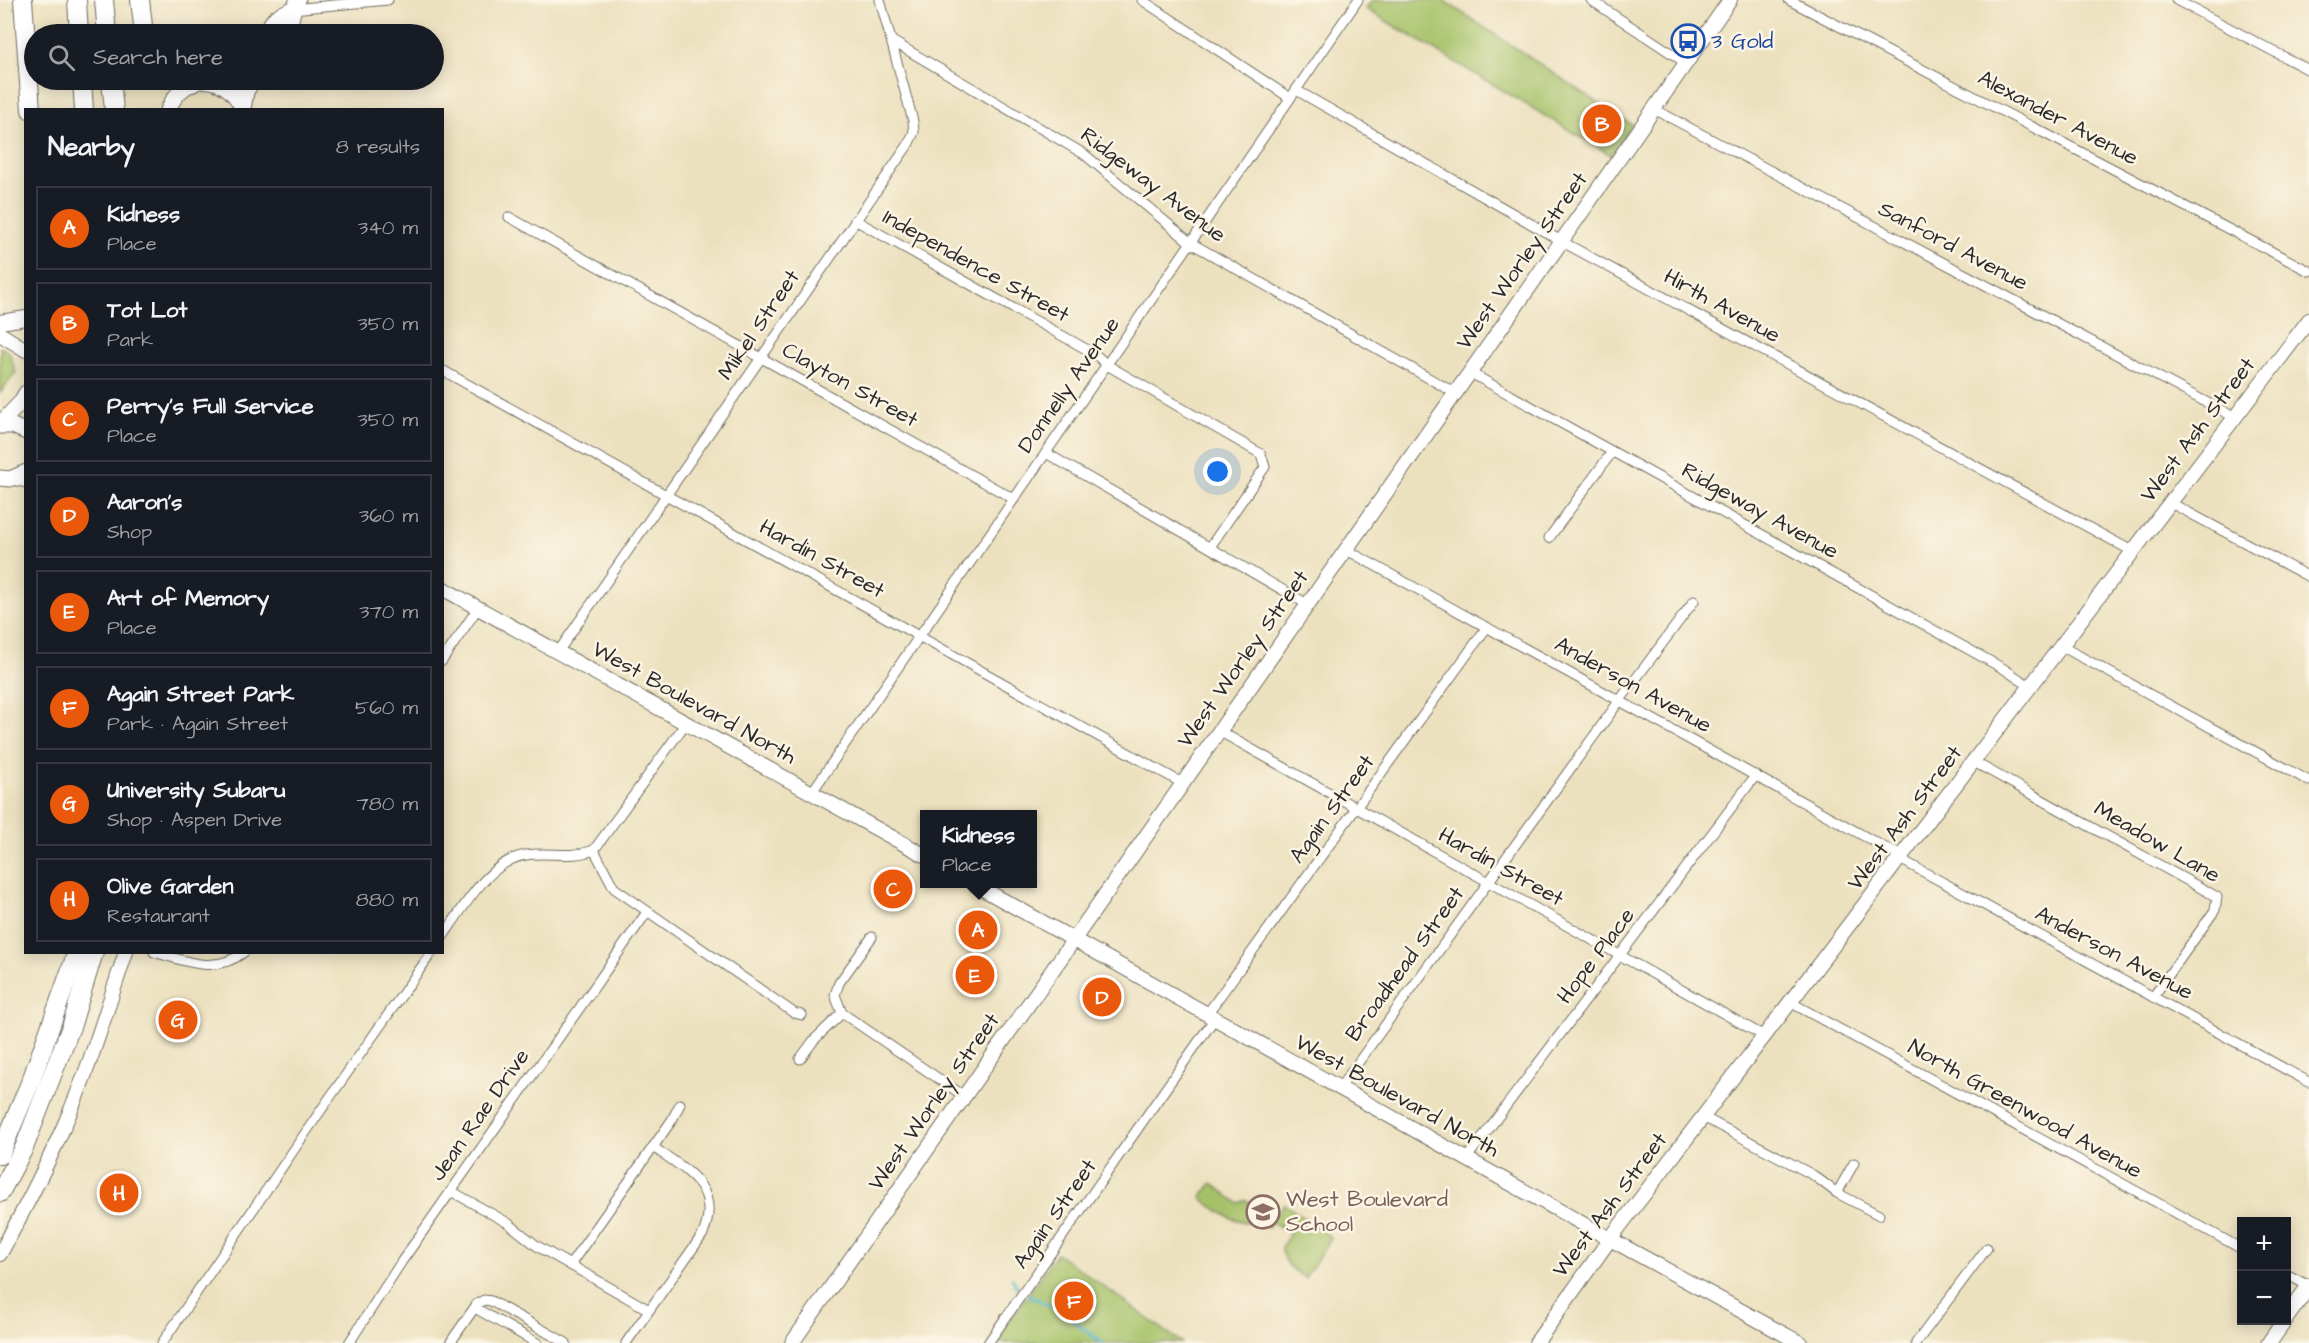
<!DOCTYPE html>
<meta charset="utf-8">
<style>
:root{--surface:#171b24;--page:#20242c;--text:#f1f3f6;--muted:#9ea1a6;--line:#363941;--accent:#ea580c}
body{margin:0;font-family:"Architects Daughter",sans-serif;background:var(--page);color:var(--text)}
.controls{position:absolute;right:18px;bottom:18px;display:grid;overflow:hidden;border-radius:0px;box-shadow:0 3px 15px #0003}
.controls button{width:54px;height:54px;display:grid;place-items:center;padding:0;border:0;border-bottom:2px solid var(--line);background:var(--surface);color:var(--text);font:30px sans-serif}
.you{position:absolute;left:1218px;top:472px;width:21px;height:21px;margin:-15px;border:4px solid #fff;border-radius:50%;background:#1a73e8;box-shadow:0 0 0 9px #1a73e833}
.badge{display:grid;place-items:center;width:39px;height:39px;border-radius:50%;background:var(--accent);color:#fff;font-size:20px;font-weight:700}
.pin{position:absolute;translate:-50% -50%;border:3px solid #fff;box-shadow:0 2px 6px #0006}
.popup{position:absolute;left:920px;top:810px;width:117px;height:78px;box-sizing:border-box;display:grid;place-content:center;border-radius:0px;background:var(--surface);filter:drop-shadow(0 2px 4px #0005);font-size:20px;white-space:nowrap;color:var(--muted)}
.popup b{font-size:22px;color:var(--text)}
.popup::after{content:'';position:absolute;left:50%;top:100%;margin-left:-12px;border:12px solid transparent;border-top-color:var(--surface)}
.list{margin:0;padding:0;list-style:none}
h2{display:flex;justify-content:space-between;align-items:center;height:78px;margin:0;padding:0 24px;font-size:26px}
h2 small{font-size:20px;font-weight:400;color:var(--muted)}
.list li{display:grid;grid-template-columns:39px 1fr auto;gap:18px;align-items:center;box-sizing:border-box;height:84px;margin:0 12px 12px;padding:0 12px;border:2px solid var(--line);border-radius:0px}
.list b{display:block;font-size:22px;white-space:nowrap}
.list p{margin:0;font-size:20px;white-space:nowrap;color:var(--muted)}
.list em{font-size:20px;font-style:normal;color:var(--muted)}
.icon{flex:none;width:33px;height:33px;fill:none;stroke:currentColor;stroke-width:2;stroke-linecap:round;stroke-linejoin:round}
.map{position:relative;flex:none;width:2309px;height:1343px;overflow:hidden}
.search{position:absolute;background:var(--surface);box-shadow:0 3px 15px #0003;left:24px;top:24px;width:420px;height:66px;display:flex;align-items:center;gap:15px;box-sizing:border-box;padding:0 21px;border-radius:33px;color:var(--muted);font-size:22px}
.panel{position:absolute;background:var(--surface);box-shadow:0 3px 15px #0003;left:24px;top:108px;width:420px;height:846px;border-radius:0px}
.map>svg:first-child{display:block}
</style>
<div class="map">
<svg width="2309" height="1343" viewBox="0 0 2309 1343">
<rect width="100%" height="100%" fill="#fcf5e5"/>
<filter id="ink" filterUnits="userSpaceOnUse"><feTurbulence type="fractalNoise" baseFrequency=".0167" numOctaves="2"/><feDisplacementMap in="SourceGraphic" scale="12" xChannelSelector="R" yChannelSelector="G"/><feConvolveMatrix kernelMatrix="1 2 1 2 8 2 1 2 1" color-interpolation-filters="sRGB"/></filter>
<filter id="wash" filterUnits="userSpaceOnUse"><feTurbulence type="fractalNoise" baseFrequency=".008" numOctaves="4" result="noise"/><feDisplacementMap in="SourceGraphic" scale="24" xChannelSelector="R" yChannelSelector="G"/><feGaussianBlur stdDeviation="1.35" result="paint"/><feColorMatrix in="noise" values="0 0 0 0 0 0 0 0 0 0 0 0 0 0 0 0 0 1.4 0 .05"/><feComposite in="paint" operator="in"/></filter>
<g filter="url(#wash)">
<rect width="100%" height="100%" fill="#ece1bf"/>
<g fill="#a5c167" stroke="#687649" stroke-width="1.5">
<polygon points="1372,0 1443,0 1632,125 1611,155 1366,9"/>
<polygon points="0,347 9,352 16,372 0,393"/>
<path d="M1212,1183L1238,1203L1246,1200L1257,1207L1261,1206L1276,1216L1284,1204L1317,1226L1331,1238L1305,1278C1296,1272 1279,1261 1282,1247C1283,1243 1288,1238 1290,1234L1271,1222L1268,1227L1255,1219L1252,1222C1233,1223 1215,1209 1201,1198Z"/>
<polygon points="1057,1253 1182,1343 994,1343"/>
</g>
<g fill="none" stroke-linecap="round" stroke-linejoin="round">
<g stroke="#51b6d0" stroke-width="3">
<polyline points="1012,1278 1017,1287"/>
<polyline points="1028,1295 1063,1312 1102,1343"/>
</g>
</g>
</g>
<g filter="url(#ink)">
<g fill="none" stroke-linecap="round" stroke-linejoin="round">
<defs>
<g id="street">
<polyline points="1142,0 1290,98"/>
<polyline points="1591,0 1686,63"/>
<polyline points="1789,0 2309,271"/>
<polyline points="2176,0 2309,70"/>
<polyline points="292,9 388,0"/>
<polyline points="892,41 1084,154 1191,243 1455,393"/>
<polyline points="1296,90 1570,246 2132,551"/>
<polyline points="1654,109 2234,417"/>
<polyline points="509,217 1014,499"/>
<polyline points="855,220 1095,354 1107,365 1261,454 1265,467 1210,547"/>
<polyline points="442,370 1182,783"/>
<polyline points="1469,372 2004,669 2031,687"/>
<polyline points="1046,453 1307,604"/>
<polyline points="2169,502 2309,577"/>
<polyline points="1549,538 1612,452"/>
<polyline points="1345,549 1902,857"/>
<polyline points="2061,646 2309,781"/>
<polyline points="558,652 908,145 914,132 913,121 880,0"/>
<polyline points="442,661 478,608"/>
<polyline points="1219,731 1764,1036"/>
<polyline points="1974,762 2217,897 2215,910 2153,997"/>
<polyline points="812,792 1358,0"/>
<polyline points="594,850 614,888 794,1013 802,1015"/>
<polyline points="1900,859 2309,1082"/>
<path d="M442,938C462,910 489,860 526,855C549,851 571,859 594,850L686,723"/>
<path d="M154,952C185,961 215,975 244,952"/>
<polyline points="1790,1002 2242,1249"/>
<polyline points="842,1013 964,1096"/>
<polyline points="1207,1014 1487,627"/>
<polyline points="800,1059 814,1040 842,1013 835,995 839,983 872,937"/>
<polyline points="1339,1089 1620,700 1694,601"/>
<polyline points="1703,1117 1813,1175 1837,1193 1854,1163"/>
<polyline points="1466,1159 1756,775"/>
<polyline points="451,1191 508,1223 537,1246 649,1310"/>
<polyline points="1837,1193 1879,1215"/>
<polyline points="570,1265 672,1120 680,1104"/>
<polyline points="2286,1274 2309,1286"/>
<polyline points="475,1308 537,1343"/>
<polyline points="162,1343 319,1113 432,952"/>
<polyline points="349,1343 402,1261 647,912"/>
<polyline points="450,1343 477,1304 484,1300 491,1301 566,1343"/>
<path d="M626,1343L703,1234C722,1187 686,1170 653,1147"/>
<polyline points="988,1343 1215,1018"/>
<polyline points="1916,1343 1987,1248"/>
</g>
<g id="secondary">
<polyline points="0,322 26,318"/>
<polyline points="0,334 26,350"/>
<polyline points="442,588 924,855"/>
<polyline points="974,884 1610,1239 1800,1343"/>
<path d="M0,1254C23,1212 45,1170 64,1126C89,1070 106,1011 126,952"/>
<polyline points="792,1343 1730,0"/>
<polyline points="1536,1343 1610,1239 2309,320"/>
</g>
<g id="primary">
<polyline points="263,34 276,17 292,9"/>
<path d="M285,34C293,24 290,13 298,0"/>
<polyline points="243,109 246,92 253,80"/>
<path d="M168,110C184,71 227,71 243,110"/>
<polyline points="0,424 21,402 26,393"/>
<polyline points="0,426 13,426 26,432"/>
<polyline points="0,478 10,479 26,472"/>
<polyline points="2286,1318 2309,1286"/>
<polyline points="2269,1343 2285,1320"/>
</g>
<g id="highway">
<polyline points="23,0 31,110"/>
<polyline points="77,0 79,34"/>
<polyline points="104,0 107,34"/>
<polyline points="140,0 144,34"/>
<polyline points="82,80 84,110"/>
<polyline points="111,80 114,110"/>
<polyline points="178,80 192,83"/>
<polyline points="19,477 26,478"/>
<polyline points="0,1155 32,1078 77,952"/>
<polyline points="0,1193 24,1148 72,1024 94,952"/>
</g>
</defs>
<use href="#street" stroke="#6f6b5f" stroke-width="11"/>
<use href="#secondary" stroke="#6f6b5f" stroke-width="16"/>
<use href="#primary" stroke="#6f6b5f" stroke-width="17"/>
<use href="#highway" stroke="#6f6b5f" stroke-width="20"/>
<use href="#street" stroke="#fff" stroke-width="9"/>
<use href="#secondary" stroke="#fff" stroke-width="14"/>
<use href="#primary" stroke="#fff" stroke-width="15"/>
<use href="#highway" stroke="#fff" stroke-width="18"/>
</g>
</g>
<defs>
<symbol id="bus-ring" viewBox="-11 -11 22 22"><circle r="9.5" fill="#fcf5e5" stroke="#1a4fb4" stroke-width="1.5"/><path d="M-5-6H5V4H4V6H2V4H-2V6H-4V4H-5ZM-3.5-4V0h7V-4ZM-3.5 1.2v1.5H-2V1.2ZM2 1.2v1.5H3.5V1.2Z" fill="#1a4fb4"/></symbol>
<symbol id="school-ring" viewBox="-11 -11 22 22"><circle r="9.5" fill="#fcf5e5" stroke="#8d6e63" stroke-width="1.5"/><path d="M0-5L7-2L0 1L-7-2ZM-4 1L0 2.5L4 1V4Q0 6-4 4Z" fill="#8d6e63"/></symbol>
</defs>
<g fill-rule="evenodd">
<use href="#bus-ring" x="1669" y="22" width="38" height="38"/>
<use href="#school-ring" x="1244" y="1193" width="38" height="38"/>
</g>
<g text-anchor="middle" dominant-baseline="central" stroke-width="5" stroke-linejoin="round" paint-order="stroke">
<g font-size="22" fill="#164399" stroke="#fcf5e5" text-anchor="start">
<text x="1711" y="41">3 Gold</text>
</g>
<g font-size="22" fill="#2b2b2b" stroke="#fcf5e5">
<text transform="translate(2058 118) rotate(28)">Alexander Avenue</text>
<text transform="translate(1153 185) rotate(37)">Ridgeway Avenue</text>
<text transform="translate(1953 246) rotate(28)">Sanford Avenue</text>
<text transform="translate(1522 261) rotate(-55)">West Worley Street</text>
<text transform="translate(976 266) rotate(29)">Independence Street</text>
<text transform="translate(1722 306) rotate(29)">Hirth Avenue</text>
<text transform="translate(759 325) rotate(-56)">Mikel Street</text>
<text transform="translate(850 385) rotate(29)">Clayton Street</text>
<text transform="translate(1069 385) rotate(-55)">Donnelly Avenue</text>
<text transform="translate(2198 430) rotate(-53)">West Ash Street</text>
<text transform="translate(1760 511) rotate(29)">Ridgeway Avenue</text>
<text transform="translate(822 559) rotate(29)">Hardin Street</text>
<text transform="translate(1243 659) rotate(-55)">West Worley Street</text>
<text transform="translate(1633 685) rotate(29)">Anderson Avenue</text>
<text transform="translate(694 703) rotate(29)">West Boulevard North</text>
<text transform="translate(1332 809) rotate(-54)">Again Street</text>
<text transform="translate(1905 818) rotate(-53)">West Ash Street</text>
<text transform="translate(2157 842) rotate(30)">Meadow Lane</text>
<text transform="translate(1501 867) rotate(29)">Hardin Street</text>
<text transform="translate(2114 953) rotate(28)">Anderson Avenue</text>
<text transform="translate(1596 956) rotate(-53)">Hope Place</text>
<text transform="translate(1405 964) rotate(-54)">Broadhead Street</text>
<text transform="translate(1397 1096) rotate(29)">West Boulevard North</text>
<text transform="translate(934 1102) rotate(-55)">West Worley Street</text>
<text transform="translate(2025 1109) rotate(29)">North Greenwood Avenue</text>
<text transform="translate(480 1115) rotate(-55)">Jean Rae Drive</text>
<text transform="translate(1610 1205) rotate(-53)">West Ash Street</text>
<text transform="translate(1055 1214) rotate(-55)">Again Street</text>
</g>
<g font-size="22" fill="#785e54" stroke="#fcf5e5" text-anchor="start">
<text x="1286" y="1199">West Boulevard<tspan x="1286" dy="25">School</tspan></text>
</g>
</g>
</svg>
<div class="controls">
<button>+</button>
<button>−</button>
</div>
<div class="you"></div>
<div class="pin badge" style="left:978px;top:930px">A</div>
<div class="popup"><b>Kidness</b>Place</div>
<div class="pin badge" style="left:1602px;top:124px">B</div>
<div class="pin badge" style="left:893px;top:889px">C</div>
<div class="pin badge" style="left:1102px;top:997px">D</div>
<div class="pin badge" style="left:975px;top:975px">E</div>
<div class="pin badge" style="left:1074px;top:1301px">F</div>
<div class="pin badge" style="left:178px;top:1020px">G</div>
<div class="pin badge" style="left:119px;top:1193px">H</div>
<div class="search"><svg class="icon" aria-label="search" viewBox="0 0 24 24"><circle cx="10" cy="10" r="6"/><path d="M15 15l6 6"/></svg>Search here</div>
<section class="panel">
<h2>Nearby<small>8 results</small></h2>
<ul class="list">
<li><span class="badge">A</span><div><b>Kidness</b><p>Place</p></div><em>340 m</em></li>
<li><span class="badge">B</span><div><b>Tot Lot</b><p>Park</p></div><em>350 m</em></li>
<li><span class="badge">C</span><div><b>Perry's Full Service</b><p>Place</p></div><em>350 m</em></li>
<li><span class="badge">D</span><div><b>Aaron's</b><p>Shop</p></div><em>360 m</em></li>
<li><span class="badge">E</span><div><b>Art of Memory</b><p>Place</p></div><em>370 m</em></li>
<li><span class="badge">F</span><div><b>Again Street Park</b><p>Park · Again Street</p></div><em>560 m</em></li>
<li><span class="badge">G</span><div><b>University Subaru</b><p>Shop · Aspen Drive</p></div><em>780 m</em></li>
<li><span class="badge">H</span><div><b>Olive Garden</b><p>Restaurant</p></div><em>880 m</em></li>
</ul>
</section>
</div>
